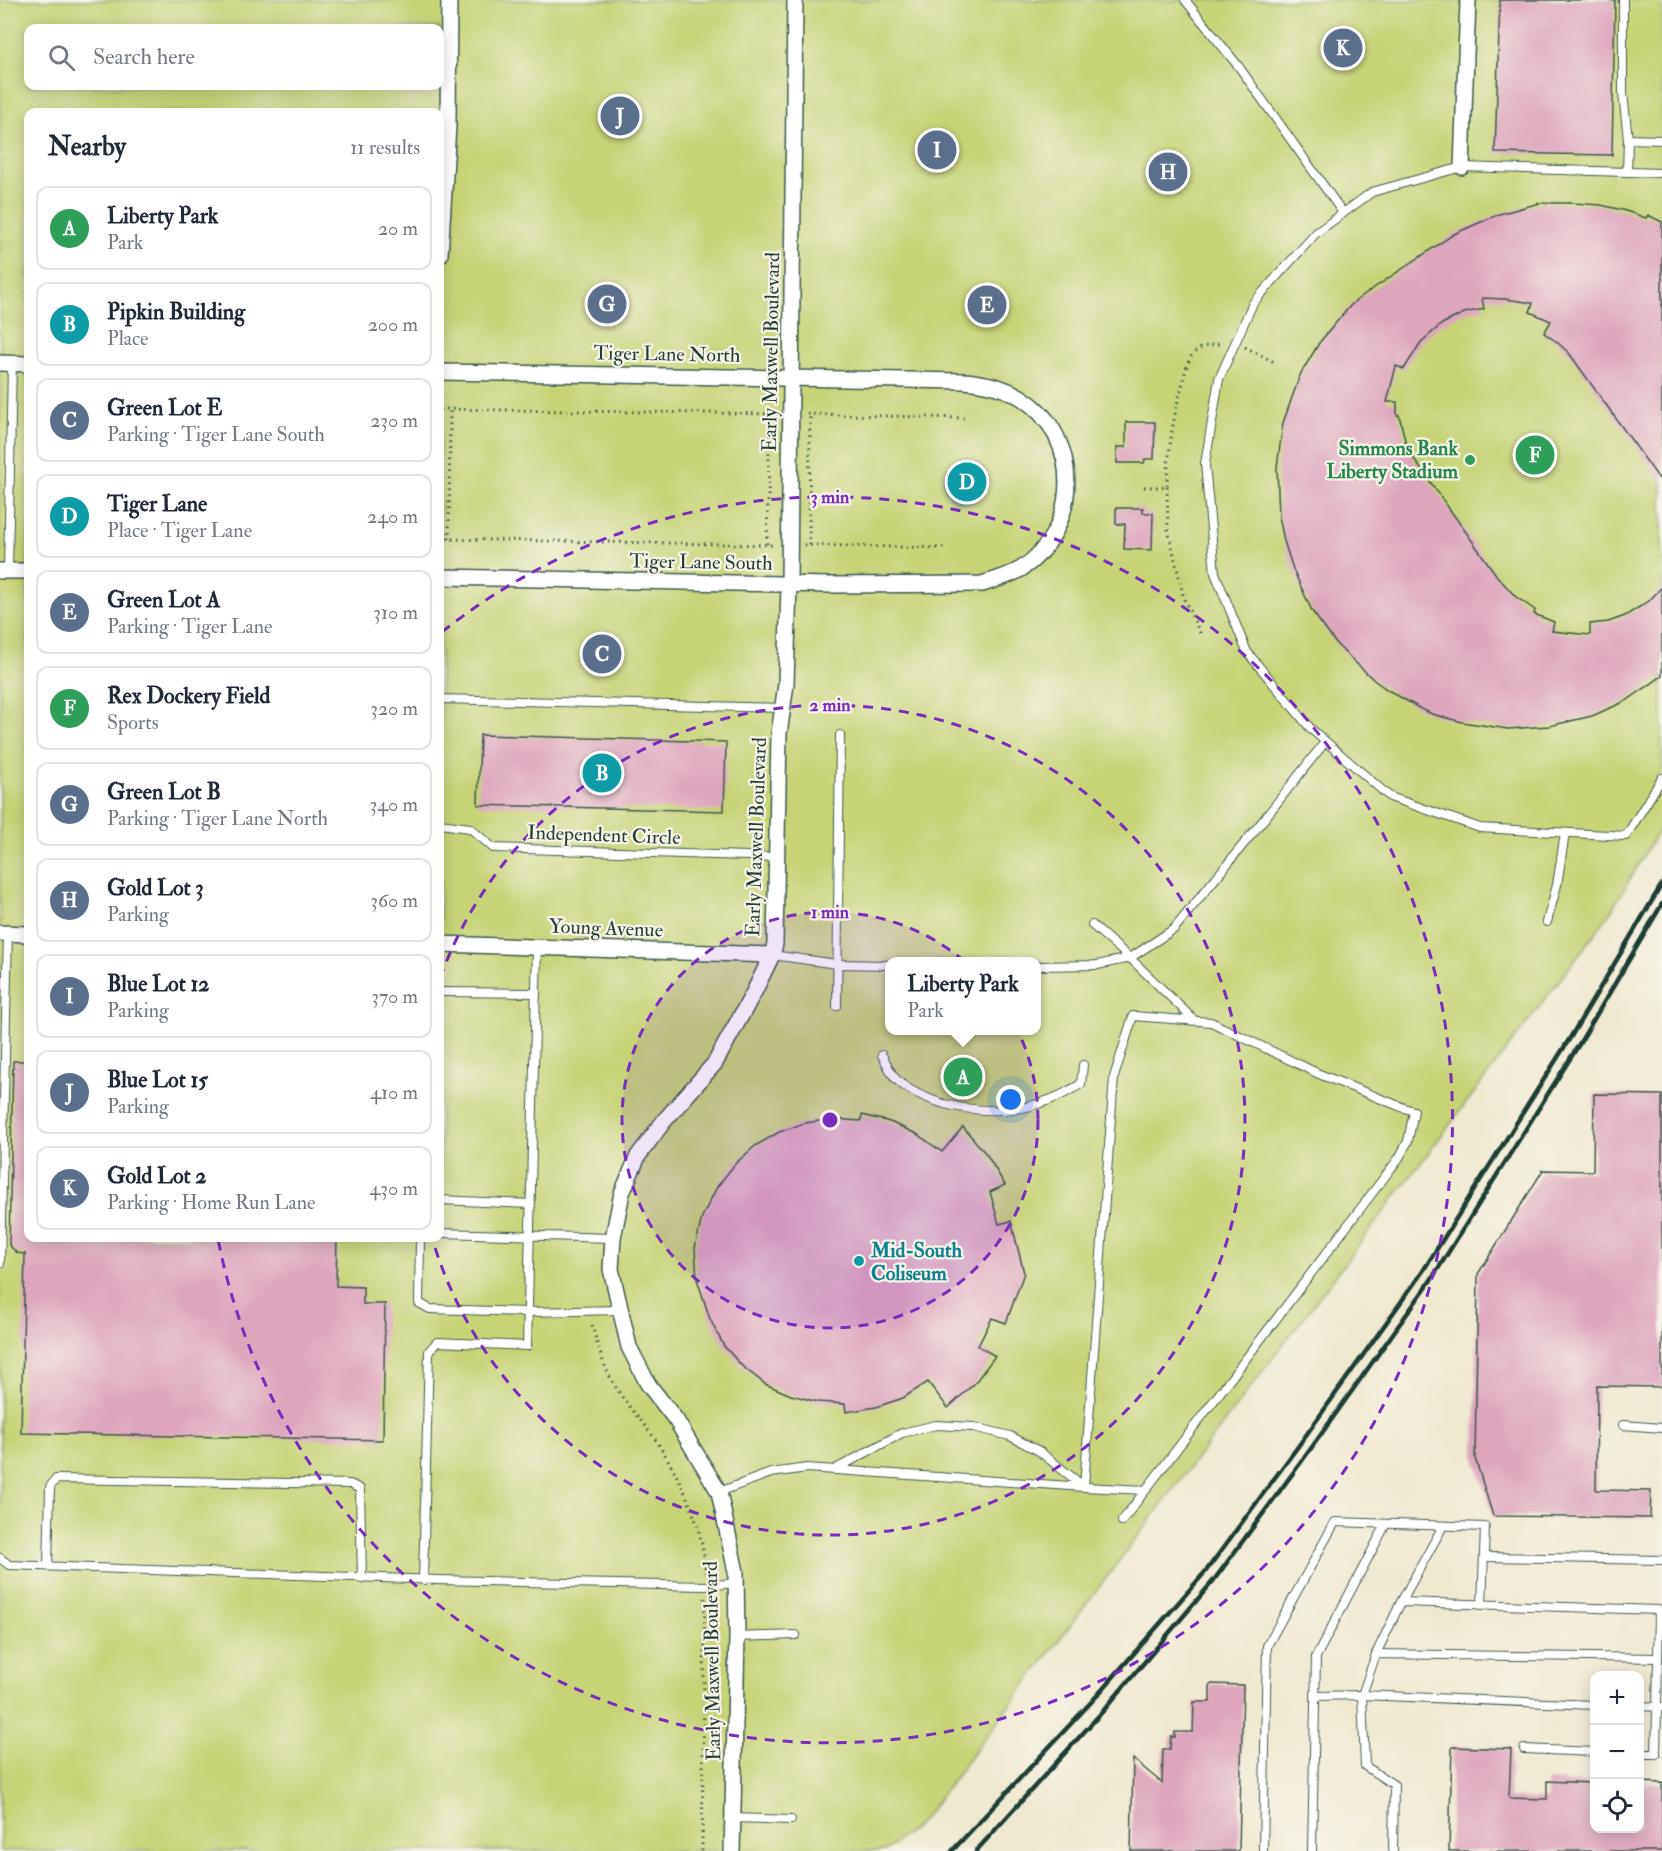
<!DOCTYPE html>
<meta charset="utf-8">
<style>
:root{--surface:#fff;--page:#f6f6f7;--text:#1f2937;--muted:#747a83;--line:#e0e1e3;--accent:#ea580c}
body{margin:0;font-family:"IM FELL Double Pica",serif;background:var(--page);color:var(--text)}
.controls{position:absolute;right:18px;bottom:18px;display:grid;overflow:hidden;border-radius:12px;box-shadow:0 3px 15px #0003}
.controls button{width:54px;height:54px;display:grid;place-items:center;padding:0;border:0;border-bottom:2px solid var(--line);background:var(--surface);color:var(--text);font:30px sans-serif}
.you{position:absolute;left:1011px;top:1100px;width:21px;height:21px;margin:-15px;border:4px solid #fff;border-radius:50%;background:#1a73e8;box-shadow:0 0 0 9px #1a73e833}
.badge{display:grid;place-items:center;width:39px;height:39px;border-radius:50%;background:var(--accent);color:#fff;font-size:20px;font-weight:700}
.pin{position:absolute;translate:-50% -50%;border:3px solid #fff;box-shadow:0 2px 6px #0006}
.popup{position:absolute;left:885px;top:957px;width:156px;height:78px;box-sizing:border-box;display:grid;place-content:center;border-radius:12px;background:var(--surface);filter:drop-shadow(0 2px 4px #0005);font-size:20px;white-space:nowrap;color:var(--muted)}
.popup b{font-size:22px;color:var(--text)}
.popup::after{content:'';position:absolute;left:50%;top:100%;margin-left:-12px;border:12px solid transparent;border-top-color:var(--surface)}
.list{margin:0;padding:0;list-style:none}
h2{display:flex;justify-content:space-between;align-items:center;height:78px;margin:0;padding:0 24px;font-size:26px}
h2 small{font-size:20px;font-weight:400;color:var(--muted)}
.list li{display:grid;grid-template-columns:39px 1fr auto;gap:18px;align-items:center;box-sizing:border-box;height:84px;margin:0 12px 12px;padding:0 12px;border:2px solid var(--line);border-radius:12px}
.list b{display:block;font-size:22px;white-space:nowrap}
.list p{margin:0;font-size:20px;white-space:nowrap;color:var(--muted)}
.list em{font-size:20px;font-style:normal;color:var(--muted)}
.icon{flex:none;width:33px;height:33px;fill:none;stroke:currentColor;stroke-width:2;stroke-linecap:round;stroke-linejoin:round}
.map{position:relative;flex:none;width:1662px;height:1851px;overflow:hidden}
.search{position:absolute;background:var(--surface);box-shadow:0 3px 15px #0003;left:24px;top:24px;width:420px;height:66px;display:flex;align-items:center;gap:15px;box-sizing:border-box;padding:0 21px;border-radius:12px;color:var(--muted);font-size:22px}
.panel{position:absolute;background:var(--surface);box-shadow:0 3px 15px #0003;left:24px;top:108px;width:420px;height:1134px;border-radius:12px}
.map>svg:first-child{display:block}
</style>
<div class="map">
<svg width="1662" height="1851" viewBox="0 0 1662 1851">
<rect width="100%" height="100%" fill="#f7f3e8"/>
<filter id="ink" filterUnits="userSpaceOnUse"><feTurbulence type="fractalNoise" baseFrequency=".0167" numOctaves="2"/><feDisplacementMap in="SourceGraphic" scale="12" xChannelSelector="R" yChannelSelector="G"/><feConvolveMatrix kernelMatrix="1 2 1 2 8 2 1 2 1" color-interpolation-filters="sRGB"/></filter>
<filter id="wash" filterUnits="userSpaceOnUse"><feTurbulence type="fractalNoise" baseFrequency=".008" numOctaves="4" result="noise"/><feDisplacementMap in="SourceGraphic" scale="24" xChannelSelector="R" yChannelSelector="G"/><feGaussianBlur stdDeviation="1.35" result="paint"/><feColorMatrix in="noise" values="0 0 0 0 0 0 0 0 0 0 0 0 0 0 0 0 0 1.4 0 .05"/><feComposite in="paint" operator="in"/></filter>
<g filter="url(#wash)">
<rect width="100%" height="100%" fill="#f0e9d2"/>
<path fill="#c6d476" stroke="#728855" stroke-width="1.5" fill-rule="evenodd" d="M0,0H1662V824L1608,916L921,1822L885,1851H0ZM28,28H440V86H28ZM28,112H440V1238H28ZM890,962H1036V1030H890Z"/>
<circle fill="#58bcd6" stroke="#3c7c85" stroke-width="1.5" cx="965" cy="481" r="21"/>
<g id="blocks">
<g fill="#dca6bd">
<polygon points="1500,0 1615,0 1612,155 1495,153"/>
<polygon points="1540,203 1573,203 1601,205 1626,211 1646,218 1648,215 1662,222 1662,483 1569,353 1557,342 1544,333 1551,321 1530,312 1533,303 1505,299 1482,298 1484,309 1464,313 1442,324 1421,342 1404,369 1396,366 1387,402 1397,402 1397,415 1399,415 1406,444 1414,459 1497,576 1516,597 1535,610 1534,614 1554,622 1552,631 1590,635 1590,624 1608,622 1625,616 1649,601 1662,587 1662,676 1626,701 1592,716 1549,726 1508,729 1462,722 1432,714 1419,708 1388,690 1375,681 1337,645 1312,611 1293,569 1284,541 1279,516 1277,467 1283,423 1300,375 1319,343 1350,306 1362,296 1454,234 1499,214"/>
<polygon points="1126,422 1155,422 1154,459 1145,459 1144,463 1117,463 1117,447 1126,447"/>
<polygon points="1116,508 1143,508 1143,513 1153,513 1152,550 1124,549 1125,524 1116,524"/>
<polygon points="480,735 726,742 724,811 478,805"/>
<polygon points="13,1061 28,1061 28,1238 337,1238 336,1286 363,1287 363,1304 385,1304 383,1440 21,1433 25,1254 17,1253 9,1245"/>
<polygon points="1594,1094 1662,1095 1662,1387 1597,1386 1596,1490 1651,1491 1650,1518 1493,1516 1475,1458 1478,1274 1543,1170 1593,1171"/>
<polygon points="862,1115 890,1122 917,1134 942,1152 963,1127 987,1155 1005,1185 990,1192 999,1224 1011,1221 1024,1273 1006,1323 992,1318 978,1346 995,1356 974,1384 948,1408 928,1382 903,1398 876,1407 846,1412 845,1404 818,1402 791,1395 765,1384 742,1366 724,1346 710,1319 697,1279 695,1248 702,1217 717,1187 735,1164 755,1146 779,1132 805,1123 833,1119 861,1121"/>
<polygon points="1210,1684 1243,1685 1239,1851 1131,1851 1133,1759 1162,1783 1163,1749 1170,1749 1171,1737 1175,1737 1175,1732 1193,1732 1194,1702 1210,1702"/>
<polygon points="1452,1747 1511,1749 1509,1798 1547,1799 1547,1781 1591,1783 1590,1798 1594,1798 1594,1828 1640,1828 1640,1782 1662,1783 1662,1851 1449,1851"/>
</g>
</g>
</g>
<g filter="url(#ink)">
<use href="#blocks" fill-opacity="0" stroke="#3e574c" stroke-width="1.5"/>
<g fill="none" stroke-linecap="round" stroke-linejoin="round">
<defs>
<g id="lane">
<polyline points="1185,0 1239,67 1343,213"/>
<polyline points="1623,0 1623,93 1628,139 1662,140"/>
<polyline points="1627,172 1628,139"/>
<polyline points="1662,173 1462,167 1372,192 1316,233 1253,303 1219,379 1205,464 1215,573 1247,652 1311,729 1390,797 1480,828 1626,836 1662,778"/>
<polyline points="8,571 12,364"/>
<polyline points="440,699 783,708"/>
<polyline points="440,824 470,828 493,848 776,857"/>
<polyline points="1547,922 1557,885 1565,833"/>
<polyline points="1092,925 1130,958 1194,1020"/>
<polyline points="772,955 837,964 890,965"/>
<polyline points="1036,966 1097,965 1130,958 1174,929 1265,818 1325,742"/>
<polyline points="440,992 536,993"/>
<polyline points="837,1006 840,735"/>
<path d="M882,1055C886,1062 890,1072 896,1079C906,1090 930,1100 944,1104C995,1116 1036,1112 1081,1084L1083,1065"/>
<polyline points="440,1200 531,1204"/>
<polyline points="440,1233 613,1238"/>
<polyline points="422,1238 420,1239 419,1303 430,1309 528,1312 620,1310"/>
<polyline points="0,1264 8,933"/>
<polyline points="1623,1425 1662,1428"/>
<polyline points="834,1470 902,1433 936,1425 974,1427 1010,1436 1039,1451 1083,1486"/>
<polyline points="719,1492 771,1473 807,1468 1084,1487"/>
<path d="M1122,1521C1215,1400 1307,1279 1399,1158L1408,1141L1414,1111L1404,1108L1319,1074L1211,1022L1133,1016L1114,1077L1084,1487L1146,1490"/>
<polyline points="1484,1557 1662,1560"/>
<polyline points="0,1558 9,1565 438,1580 705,1586 736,1583"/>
<polyline points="48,1566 50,1487 56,1479 350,1484 360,1489 362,1578"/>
<polyline points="423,1580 429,1351 437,1342 527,1346 537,947"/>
<polyline points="1401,1602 1443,1526"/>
<polyline points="737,1637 796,1635"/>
<polyline points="1376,1654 1401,1602 1659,1610 1657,1707 1662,1707"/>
<polyline points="1316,1696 1362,1695 1365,1766 1394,1785 1393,1851"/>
<polyline points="1594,1705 1362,1695 1376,1654 1658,1658"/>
<polyline points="1640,1706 1657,1707 1656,1754 1640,1754"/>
<polyline points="1524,1749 1594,1752"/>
<polyline points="733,1818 791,1820"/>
<polyline points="1263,1851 1267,1646 1335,1522 1485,1527 1482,1605"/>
<polyline points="1312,1851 1316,1657 1386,1524"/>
</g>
<g id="street">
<polyline points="1462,167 1468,0"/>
<polyline points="440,255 448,126 449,0"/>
<polyline points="0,363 28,364"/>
<path d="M440,372L965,381C986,383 1005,387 1022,398C1083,437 1081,530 1021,569C1009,576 996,580 982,584L830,585L440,577"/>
<polyline points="0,571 28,571"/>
<polyline points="0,933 28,934"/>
<polyline points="440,944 772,955"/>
<polyline points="732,1851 737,1637 736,1572 719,1492 676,1420 648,1384 629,1347 611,1269 613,1238 622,1193 638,1156 664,1121 715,1063 754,992 772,955 775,944 779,734 786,684 789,585 795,0"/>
</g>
</defs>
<use href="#lane" stroke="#3e574c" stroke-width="10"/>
<use href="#street" stroke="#3e574c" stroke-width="18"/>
<g stroke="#3e574c" stroke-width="3" stroke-dasharray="1.5 4.5" stroke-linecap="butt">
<polyline points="1245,347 1276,363"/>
<polyline points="440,409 777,414"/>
<polyline points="807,414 964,418"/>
<path d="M1144,487H1167C1168,451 1173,416 1183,382C1185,373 1187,362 1192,355C1199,347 1211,344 1221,344"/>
<polyline points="1167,487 1168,529 1184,599 1201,635"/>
<polyline points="27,535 28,413"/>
<polyline points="440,539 774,545"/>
<polyline points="449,539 450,409"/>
<polyline points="767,544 770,414"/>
<polyline points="804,545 948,548"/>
<polyline points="809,545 810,415"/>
<path d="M592,1325C598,1347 604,1369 617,1389C630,1410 648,1427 661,1448C683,1483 705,1532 705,1573"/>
<polyline points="702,1851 705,1598"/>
</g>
<use href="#lane" stroke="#fff" stroke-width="8"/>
<use href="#street" stroke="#fff" stroke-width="15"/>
<g stroke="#1f3d34" stroke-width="4.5">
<polyline points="952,1851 1094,1699 1206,1571 1299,1445 1423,1271 1570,1038 1662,884"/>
<polyline points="976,1851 1103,1711 1214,1580 1307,1454 1431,1280 1578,1046 1662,904"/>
</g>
</g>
</g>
<circle cx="830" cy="1120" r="208" fill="#7b2cbf" fill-opacity=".12"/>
<g fill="none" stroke="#7b2cbf" stroke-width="3" stroke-dasharray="10 8">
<circle cx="830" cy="1120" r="208"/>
<path d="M440 978A415 415 0 1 1 432 1238"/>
<path d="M442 632A623 623 0 1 1 218 1239"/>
</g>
<circle fill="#2e9e5b" stroke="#f7f3e8" stroke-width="2" cx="1470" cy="460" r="6"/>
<circle fill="#0f9aa8" stroke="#f7f3e8" stroke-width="2" cx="859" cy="1261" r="6"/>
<g text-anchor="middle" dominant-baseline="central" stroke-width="4.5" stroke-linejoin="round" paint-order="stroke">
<g font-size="20" fill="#1f3d34" stroke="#f7f3e8">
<text transform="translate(771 352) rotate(-89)">Early Maxwell Boulevard</text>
<text transform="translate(667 354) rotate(1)">Tiger Lane North</text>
<text transform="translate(701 562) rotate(1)">Tiger Lane South</text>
<text transform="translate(604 835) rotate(2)">Independent Circle</text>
<text transform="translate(756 837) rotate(-88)">Early Maxwell Boulevard</text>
<text transform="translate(606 928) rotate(2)">Young Avenue</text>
<text transform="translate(712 1661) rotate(-91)">Early Maxwell Boulevard</text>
</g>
<g font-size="20" font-weight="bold" fill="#27864d" stroke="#f7f3e8" text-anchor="end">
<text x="1458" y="448">Simmons Bank<tspan x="1458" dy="23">Liberty Stadium</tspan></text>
</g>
<g font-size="20" font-weight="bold" fill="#0d838f" stroke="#f7f3e8" text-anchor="start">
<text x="871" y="1250">Mid-South<tspan x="871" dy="23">Coliseum</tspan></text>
</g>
</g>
<circle cx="830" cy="1120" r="9" fill="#7b2cbf" stroke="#f7f3e8" stroke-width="3"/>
<g font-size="18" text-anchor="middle" font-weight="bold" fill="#7b2cbf" stroke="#f7f3e8" stroke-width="4.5" stroke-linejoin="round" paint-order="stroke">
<text x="830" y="503">3 min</text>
<text x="830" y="711">2 min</text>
<text x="830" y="918">1 min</text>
</g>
</svg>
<div class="controls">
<button>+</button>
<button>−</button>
<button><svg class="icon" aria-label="locate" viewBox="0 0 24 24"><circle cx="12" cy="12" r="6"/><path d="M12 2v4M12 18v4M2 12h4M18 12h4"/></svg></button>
</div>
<div class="you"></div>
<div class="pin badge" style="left:963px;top:1077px;background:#2e9e5b">A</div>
<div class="popup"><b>Liberty Park</b>Park</div>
<div class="pin badge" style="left:602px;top:773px;background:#0f9aa8">B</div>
<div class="pin badge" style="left:602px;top:654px;background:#5c6f8a">C</div>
<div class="pin badge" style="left:967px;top:482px;background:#0f9aa8">D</div>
<div class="pin badge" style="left:987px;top:305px;background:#5c6f8a">E</div>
<div class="pin badge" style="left:1535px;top:455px;background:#2e9e5b">F</div>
<div class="pin badge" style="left:607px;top:304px;background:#5c6f8a">G</div>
<div class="pin badge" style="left:1168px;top:172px;background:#5c6f8a">H</div>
<div class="pin badge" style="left:937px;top:150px;background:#5c6f8a">I</div>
<div class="pin badge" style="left:620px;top:116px;background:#5c6f8a">J</div>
<div class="pin badge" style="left:1343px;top:48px;background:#5c6f8a">K</div>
<div class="search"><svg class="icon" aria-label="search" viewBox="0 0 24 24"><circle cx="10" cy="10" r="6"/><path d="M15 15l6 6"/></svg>Search here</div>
<section class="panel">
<h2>Nearby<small>11 results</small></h2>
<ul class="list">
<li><span class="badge" style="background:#2e9e5b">A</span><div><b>Liberty Park</b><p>Park</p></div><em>20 m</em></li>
<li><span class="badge" style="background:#0f9aa8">B</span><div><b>Pipkin Building</b><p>Place</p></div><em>200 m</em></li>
<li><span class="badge" style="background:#5c6f8a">C</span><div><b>Green Lot E</b><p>Parking · Tiger Lane South</p></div><em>230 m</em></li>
<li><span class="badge" style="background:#0f9aa8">D</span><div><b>Tiger Lane</b><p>Place · Tiger Lane</p></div><em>240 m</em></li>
<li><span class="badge" style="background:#5c6f8a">E</span><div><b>Green Lot A</b><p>Parking · Tiger Lane</p></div><em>310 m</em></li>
<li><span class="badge" style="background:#2e9e5b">F</span><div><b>Rex Dockery Field</b><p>Sports</p></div><em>320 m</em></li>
<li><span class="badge" style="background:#5c6f8a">G</span><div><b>Green Lot B</b><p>Parking · Tiger Lane North</p></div><em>340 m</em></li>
<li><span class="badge" style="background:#5c6f8a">H</span><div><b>Gold Lot 3</b><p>Parking</p></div><em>360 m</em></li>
<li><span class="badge" style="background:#5c6f8a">I</span><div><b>Blue Lot 12</b><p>Parking</p></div><em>370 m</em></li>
<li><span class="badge" style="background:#5c6f8a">J</span><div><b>Blue Lot 15</b><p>Parking</p></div><em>410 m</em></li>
<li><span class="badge" style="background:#5c6f8a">K</span><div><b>Gold Lot 2</b><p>Parking · Home Run Lane</p></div><em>430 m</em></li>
</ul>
</section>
</div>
